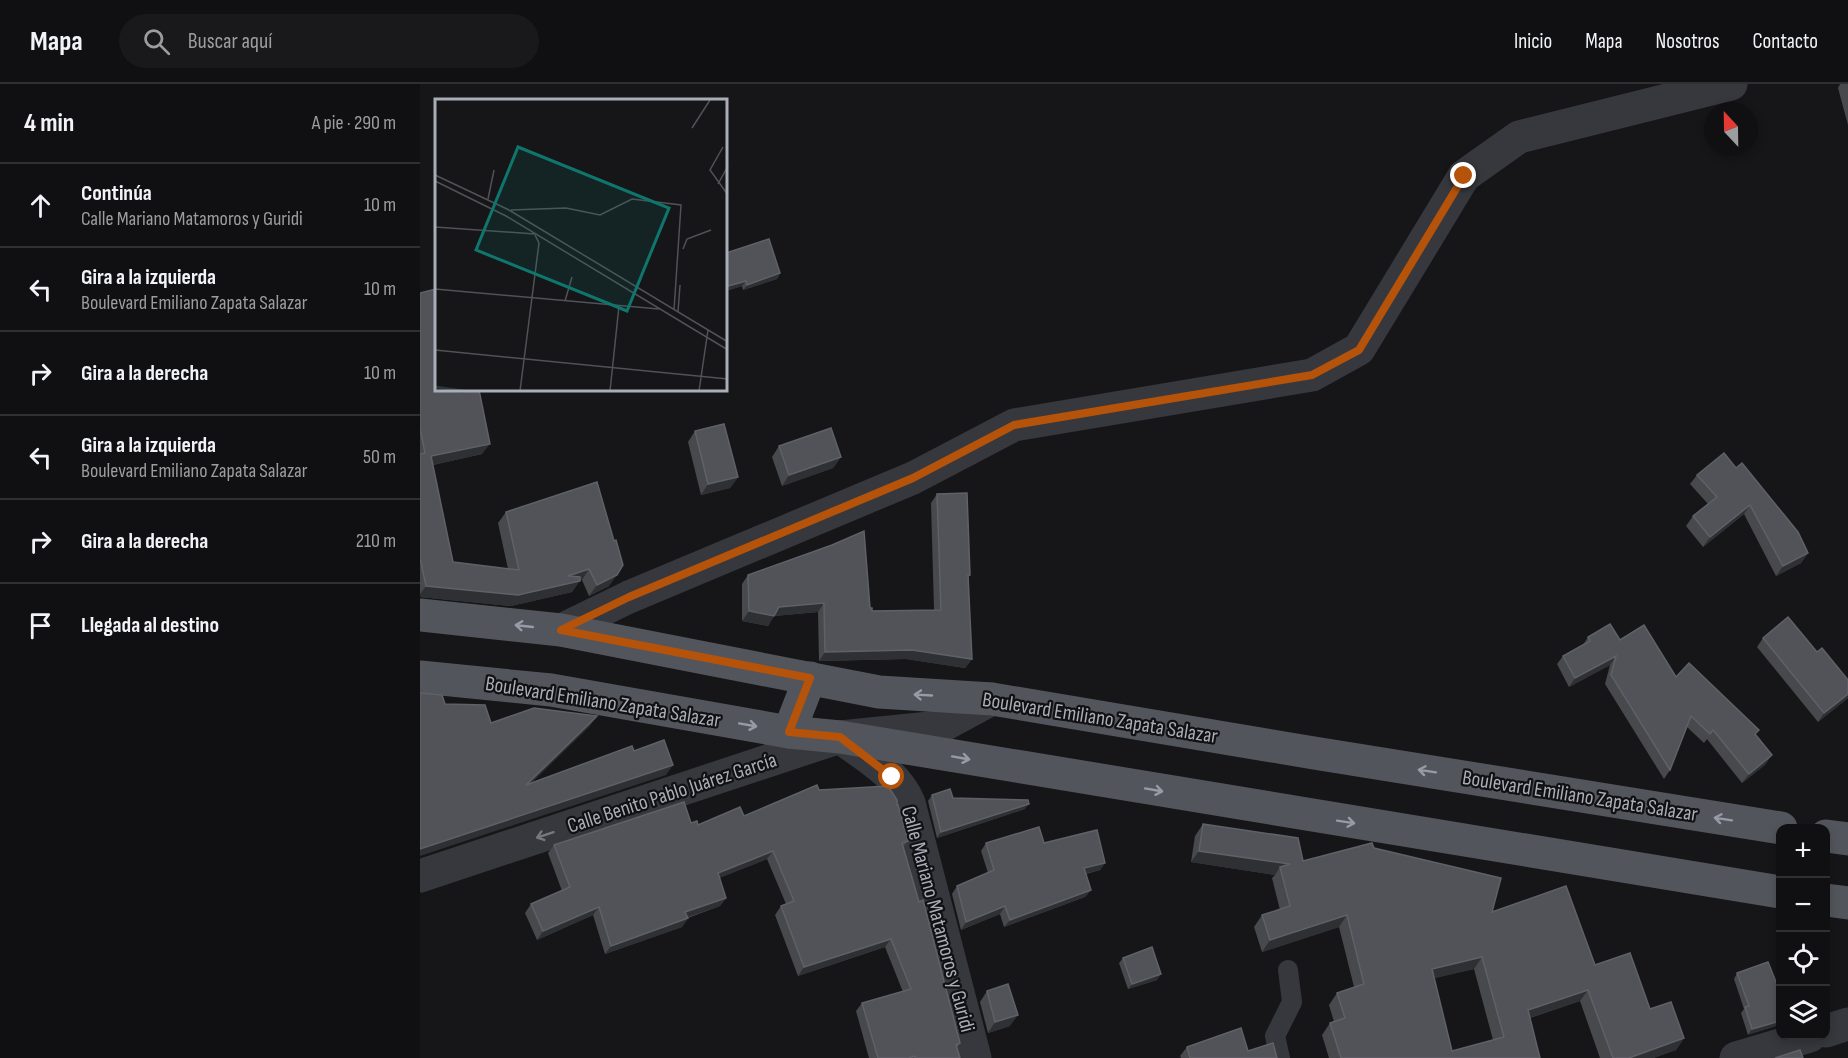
<!DOCTYPE html>
<html lang="es">
<meta charset="utf-8">
<style>
:root{--surface:#101012;--page:#19191b;--text:#f1f3f6;--muted:#9c9d9f;--line:#303032}
body{margin:0;font-family:"Sofia Sans Condensed",sans-serif;background:var(--page);color:var(--text)}
.controls{position:absolute;right:18px;bottom:18px;display:grid;overflow:hidden;border-radius:12px;box-shadow:0 3px 9px #0003}
.controls button{width:54px;height:54px;display:grid;place-items:center;padding:0;border:0;border-bottom:2px solid var(--line);background:var(--surface);color:var(--text);font:30px sans-serif}
.compass{position:absolute;left:1284px;top:18px;width:54px;height:54px;border-radius:50%;background:var(--surface);box-shadow:0 3px 9px #0003;rotate:338deg}
.stop{position:absolute;width:18px;height:18px;margin:-14px;border:4px solid #b45309;border-radius:50%;background:#fff}
.stop.end{background:#b45309;border-color:#fff;box-shadow:0 2px 6px #0008}
.list{margin:0;padding:0;list-style:none}
h2{display:flex;justify-content:space-between;align-items:center;height:78px;margin:0;padding:0 24px;font-size:26px}
h2 small{font-size:20px;font-weight:400;color:var(--muted)}
.list li{display:grid;grid-template-columns:39px 1fr auto;gap:18px;align-items:center;box-sizing:border-box;height:84px;padding:0 24px;border-top:2px solid var(--line)}
.list b{display:block;font-size:22px;white-space:nowrap}
.list p{margin:0;font-size:20px;white-space:nowrap;color:var(--muted)}
.list em{font-size:20px;font-style:normal;color:var(--muted)}
.icon{flex:none;width:33px;height:33px;fill:none;stroke:currentColor;stroke-width:2;stroke-linecap:round;stroke-linejoin:round}
.map{position:relative;flex:none;width:1428px;height:974px;overflow:hidden}
header{display:flex;align-items:center;gap:36px;box-sizing:border-box;height:84px;padding:0 30px;background:var(--surface);border-bottom:2px solid var(--line)}
header strong{font-size:28px}
nav{display:flex;gap:33px;margin-inline-start:auto;font-size:21px}
.search{width:420px;height:54px;background:var(--page);display:flex;align-items:center;gap:15px;box-sizing:border-box;padding:0 21px;border-radius:33px;color:var(--muted);font-size:22px}
main{display:flex}
aside{flex:1;background:var(--surface)}
.map>svg:first-child{display:block}
</style>
<header>
<strong>Mapa</strong>
<div class="search"><svg class="icon" aria-label="search" viewBox="0 0 24 24"><circle cx="10" cy="10" r="6"/><path d="M15 15l6 6"/></svg>Buscar aquí</div>
<nav><a>Inicio</a><a>Mapa</a><a>Nosotros</a><a>Contacto</a></nav>
</header>
<main>
<aside>
<h2>4 min<small>A pie · 290 m</small></h2>
<ul class="list">
<li><svg class="icon" aria-label="ahead" viewBox="0 0 24 24"><path d="M12 20V5M6 11l6-6 6 6"/></svg><div><b>Continúa</b><p>Calle Mariano Matamoros y Guridi</p></div><em>10 m</em></li>
<li><svg class="icon" aria-label="left" viewBox="0 0 24 24"><path d="M17 20v-9H6M10 6l-5 5 5 5"/></svg><div><b>Gira a la izquierda</b><p>Boulevard Emiliano Zapata Salazar</p></div><em>10 m</em></li>
<li><svg class="icon" aria-label="right" viewBox="0 0 24 24"><path d="M7 20v-9h11M14 6l5 5-5 5"/></svg><div><b>Gira a la derecha</b></div><em>10 m</em></li>
<li><svg class="icon" aria-label="left" viewBox="0 0 24 24"><path d="M17 20v-9H6M10 6l-5 5 5 5"/></svg><div><b>Gira a la izquierda</b><p>Boulevard Emiliano Zapata Salazar</p></div><em>50 m</em></li>
<li><svg class="icon" aria-label="right" viewBox="0 0 24 24"><path d="M7 20v-9h11M14 6l5 5-5 5"/></svg><div><b>Gira a la derecha</b></div><em>210 m</em></li>
<li><svg class="icon" aria-label="arrive" viewBox="0 0 24 24"><path d="M6 21V4h12l-3 4 3 4H6"/></svg><div><b>Llegada al destino</b></div></li>
</ul>
</aside>
<div class="map">
<svg width="1428" height="974" viewBox="0 0 1428 974">
<rect width="100%" height="100%" fill="#161618"/>
<g fill="none" stroke-linecap="round" stroke-linejoin="round">
<polyline stroke="#37383d" stroke-width="20" points="860,974 855,952 872,918 868,886"/>
<g stroke="#37383d" stroke-width="33">
<polyline points="141,546 209,513 493,394 594,341 892,291 939,265 1044,92 1099,53 1311,0"/>
<path d="M420,653C445,672 477,689 489,719L555,974"/>
<polyline points="0,792 420,653 520,643 572,615"/>
<polyline points="1406,947 1428,940"/>
<polyline points="1316,974 1390,952"/>
</g>
<g stroke="#53555c" stroke-width="33">
<polyline points="0,531 141,546 459,608 572,615 894,669 1361,744"/>
<polyline points="0,593 131,606 369,648 420,653 1360,808"/>
<polyline points="369,648 390,594"/>
<polyline points="1406,752 1428,755"/>
<polyline points="1406,816 1428,819"/>
</g>
</g>
<g fill="#47494d" fill-rule="evenodd">
<polygon points="1420,0 1428,0 1428,41 1418,4"/>
<polygon points="306,169 360,189 357,195 323,206 322,202 306,207"/>
<polygon points="0,209 62,370 13,381 33,478 88,485 78,439 86,428 177,398 189,502 169,512 162,496 160,496 152,508 91,522 0,513"/>
<polygon points="275,347 318,393 310,404 281,411 268,358"/>
<polygon points="359,362 421,373 413,384 362,402 352,373"/>
<polygon points="1316,384 1388,469 1381,479 1356,492 1324,430 1283,463 1266,442 1273,432 1288,420 1270,400 1277,391"/>
<polygon points="517,410 550,491 548,494 552,575 545,584 486,575 399,577 398,528 354,532 348,542 322,537 322,500 328,491 450,524 452,527 514,526 511,419"/>
<polygon points="1168,553 1200,556 1256,593 1336,651 1346,680 1322,699 1287,655 1284,659 1267,643 1250,686 1244,695 1185,600 1190,581 1149,603 1137,580 1143,572 1163,561"/>
<polygon points="1343,554 1397,568 1428,596 1428,614 1398,638 1337,563"/>
<polygon points="399,706 477,721 488,757 483,763 540,959 537,964 540,974 449,974 436,927 442,919 483,908 465,863 378,892 355,831 361,822 366,820 347,775 299,794 306,814 300,822 268,834 262,843 185,870 173,831 117,856 105,829 111,820 142,807 128,769 134,761 271,739 278,741 324,732"/>
<polygon points="512,711 533,714 605,725 517,754 508,717"/>
<path d="M783,740L883,777L954,764L1072,828L1175,881L1230,925L1264,954L1256,966L1233,974H1180L1160,917L1110,934L1120,974H909L902,951L910,939L914,938L909,921L917,909L934,903L919,843L842,868L834,843L842,831L860,826L852,794L855,791L771,778L775,752ZM1054,885L1073,956L1032,967L1014,894Z"/>
<polygon points="566,759 624,759 685,779 680,786 666,790 671,806 665,813 584,843 580,830 541,846 532,810 537,802 568,789 561,767"/>
<polygon points="703,874 737,896 708,905 699,879"/>
<polygon points="1317,889 1358,911 1328,951 1321,929 1324,925 1314,895"/>
<polygon points="567,907 590,942 568,949 560,918"/>
<polygon points="767,963 828,967 857,974 761,974 760,972"/>
</g>
<g fill="#2f3033">
<polygon points="360,189 357,195 323,206 327,201"/>
<polygon points="326,197 322,202 306,207 306,205 308,202"/>
<polygon points="70,360 62,370 4,383 11,372"/>
<polygon points="421,373 413,384 362,402 369,391"/>
<polygon points="318,393 310,404 281,411 288,400"/>
<polygon points="1330,421 1324,430 1283,463 1290,453"/>
<polygon points="1388,469 1381,479 1356,492 1363,482"/>
<polygon points="169,485 162,496 156,498 160,497 152,508 91,522 0,513 0,510 6,502 148,492"/>
<polygon points="197,491 189,502 169,512 177,501"/>
<polygon points="404,519 398,528 353,532 354,532 348,542 322,537 329,527 359,523"/>
<polygon points="492,566 552,575 545,584 486,575 399,577 405,568"/>
<polygon points="1196,572 1190,581 1149,603 1155,594"/>
<polygon points="1428,610 1428,614 1398,638 1404,629"/>
<polygon points="177,632 170,642 99,711 106,701"/>
<polygon points="1352,671 1346,680 1322,699 1329,690"/>
<polygon points="253,681 246,691 0,772 0,765"/>
<polygon points="609,720 605,725 517,754 521,748"/>
<polygon points="353,767 347,775 292,797 298,789"/>
<polygon points="779,767 870,780 860,783 855,791 771,778"/>
<polygon points="685,779 680,786 659,791 664,784"/>
<polygon points="671,806 665,813 584,843 590,836"/>
<polygon points="306,814 300,822 259,836 265,828"/>
<polygon points="585,822 580,830 541,846 546,838"/>
<polygon points="179,823 173,831 117,856 123,847"/>
<polygon points="927,831 919,843 842,868 850,856"/>
<polygon points="268,834 262,843 185,870 191,862"/>
<polygon points="471,855 465,863 378,892 384,883"/>
<polygon points="1062,873 1054,885 1003,897 1012,885"/>
<polygon points="741,890 737,896 708,905 712,900"/>
<polygon points="1168,906 1160,917 1100,937 1108,926"/>
<polygon points="598,931 590,942 568,949 575,938"/>
<polygon points="1360,937 1360,941 1328,951 1332,945"/>
<polygon points="1264,954 1256,966 1233,974 1209,974"/>
</g>
<g fill="#525359" stroke="#5f6168" stroke-width="1.5" fill-rule="evenodd">
<polygon points="349,155 360,189 327,201 326,197 308,202 306,198 306,169"/>
<polygon points="16,205 16,306 59,306 70,360 11,372 33,478 99,486 86,428 177,398 194,457 196,456 203,481 197,491 177,501 169,485 148,492 160,493 160,497 98,511 6,502 0,474 0,370 5,369 0,345 0,209"/>
<polygon points="304,340 318,393 288,400 275,347"/>
<polygon points="411,344 421,373 369,391 359,362"/>
<polygon points="1304,369 1316,384 1322,379 1378,448 1388,469 1363,482 1330,421 1290,453 1273,432 1297,413 1277,391"/>
<polygon points="547,409 550,491 548,491 552,575 492,566 405,568 404,519 359,523 354,532 329,527 328,491 412,461 444,447 450,524 452,524 452,527 521,526 517,410"/>
<polygon points="1368,533 1397,568 1402,564 1428,596 1428,610 1404,629 1343,554"/>
<polygon points="1190,540 1200,556 1224,541 1256,593 1269,579 1339,646 1335,650 1352,671 1329,690 1293,646 1290,650 1271,632 1250,686 1191,591 1196,572 1155,594 1143,572 1170,557 1168,553"/>
<polygon points="0,609 22,611 25,620 65,621 71,639 114,624 177,632 106,701 212,662 214,667 244,656 253,681 0,765"/>
<polygon points="397,701 399,706 468,702 477,716 477,721 478,721 488,757 482,759 499,818 503,816 540,959 536,961 540,974 495,974 495,972 488,974 458,974 442,919 491,905 471,855 384,883 361,822 374,817 353,767 298,789 306,814 265,828 268,834 191,862 179,823 123,847 111,820 150,803 134,761 264,718 271,739 277,737 278,741 320,723 324,732"/>
<polygon points="530,705 533,714 608,716 609,720 521,748 512,711"/>
<path d="M783,740L878,754L883,777L952,759L954,764L1081,794L1072,828L1146,802L1175,881L1210,869L1230,925L1251,918L1264,954L1209,974H1193L1168,906L1108,926L1120,974H921L910,939L925,934L917,909L944,900L927,831L850,856L842,831L870,822L860,783L870,780L779,767ZM1062,873L1084,953L1032,967L1012,885Z"/>
<polygon points="619,743 624,759 677,746 685,779 664,784 671,806 590,836 585,822 546,838 537,802 574,786 566,759"/>
<polygon points="732,863 741,890 712,900 703,874"/>
<polygon points="1348,878 1360,908 1357,909 1360,919 1360,937 1332,945 1325,923 1329,922 1317,889"/>
<polygon points="588,900 598,931 575,938 567,907"/>
<polygon points="821,944 828,967 853,959 857,974 770,974 767,963"/>
<polygon points="1380,966 1383,974 1355,974"/>
</g>
<defs><path id="oneway-shaft" d="M-6 0H5M1.5-3L5.5 0L1.5 3" fill="none" stroke-width="1.6" stroke-linecap="round" stroke-linejoin="round" transform="scale(1.5)"/></defs>
<g stroke="#979ba6">
<use href="#oneway-shaft" transform="translate(104 542) rotate(-174)"/>
<use href="#oneway-shaft" transform="translate(503 611) rotate(-177)"/>
<use href="#oneway-shaft" transform="translate(328 641) rotate(10)"/>
<use href="#oneway-shaft" transform="translate(541 674) rotate(10)"/>
<use href="#oneway-shaft" transform="translate(1007 687) rotate(-171)"/>
<use href="#oneway-shaft" transform="translate(734 706) rotate(10)"/>
<use href="#oneway-shaft" transform="translate(1303 735) rotate(-171)"/>
<use href="#oneway-shaft" transform="translate(926 738) rotate(9)"/>
</g>
<use stroke="#757881" href="#oneway-shaft" transform="translate(125 751) rotate(162)"/>
<g fill="none" stroke-linecap="round" stroke-linejoin="round">
<polyline stroke="#b45309" stroke-width="8" points="472,693 420,653 369,648 390,594 141,546 209,513 493,394 594,341 892,291 939,266 1044,92"/>
</g>
<g text-anchor="middle" dominant-baseline="central" stroke-width="4.5" stroke-linejoin="round" paint-order="stroke">
<g font-size="21" fill="#a8adb8" stroke="#111113">
<text transform="translate(183 618) rotate(9)">Boulevard Emiliano Zapata Salazar</text>
<text transform="translate(680 634) rotate(9)">Boulevard Emiliano Zapata Salazar</text>
<text transform="translate(252 709) rotate(-18)">Calle Benito Pablo Juárez García</text>
<text transform="translate(1160 712) rotate(9)">Boulevard Emiliano Zapata Salazar</text>
<text transform="translate(518 835) rotate(75)">Calle Mariano Matamoros y Guridi</text>
</g>
</g>
<g transform="translate(15 15)">
<rect width="292" height="292" fill="#161618"/>
<path fill="none" stroke="#2c353c" stroke-width="3" d="M0,288L28,292"/>
<path fill="none" stroke="#505258" stroke-width="1.5" d="M257,29L275,1M288,48L275,71L293,96M0,76L74,111L293,243M0,82L71,117L293,251M283,85L293,67M53,100L59,71M76,111L131,109L165,116L197,100L246,106L239,211M0,128L100,135M248,150L252,140L276,131M0,190L224,210M130,202L137,178M243,213L245,186M0,251L293,280M85,292L104,144L100,136M175,292L184,207M264,292L273,231"/>
<path fill="#0f766e" fill-opacity="0.15" stroke="#0f766e" stroke-width="3" d="M83,48L234,109L192,212L41,151Z"/>
<rect width="292" height="292" fill="none" stroke="#a8adb8" stroke-width="3"/>
</g>
</svg>
<div class="controls">
<button>+</button>
<button>−</button>
<button><svg class="icon" aria-label="locate" viewBox="0 0 24 24"><circle cx="12" cy="12" r="6"/><path d="M12 2v4M12 18v4M2 12h4M18 12h4"/></svg></button>
<button><svg class="icon" aria-label="layers" viewBox="0 0 24 24"><path d="M12 4l9 5-9 5-9-5zM3 14l9 5 9-5"/></svg></button>
</div>
<svg class="compass" viewBox="-18 -18 36 36"><path d="M0-13l5 13h-10z" fill="#e53935"/><path d="M0 13l5-13h-10z" fill="#9c9d9f"/></svg>
<div class="stop" style="left:472px;top:693px"></div>
<div class="stop end" style="left:1044px;top:92px"></div>
</div>
</main>
